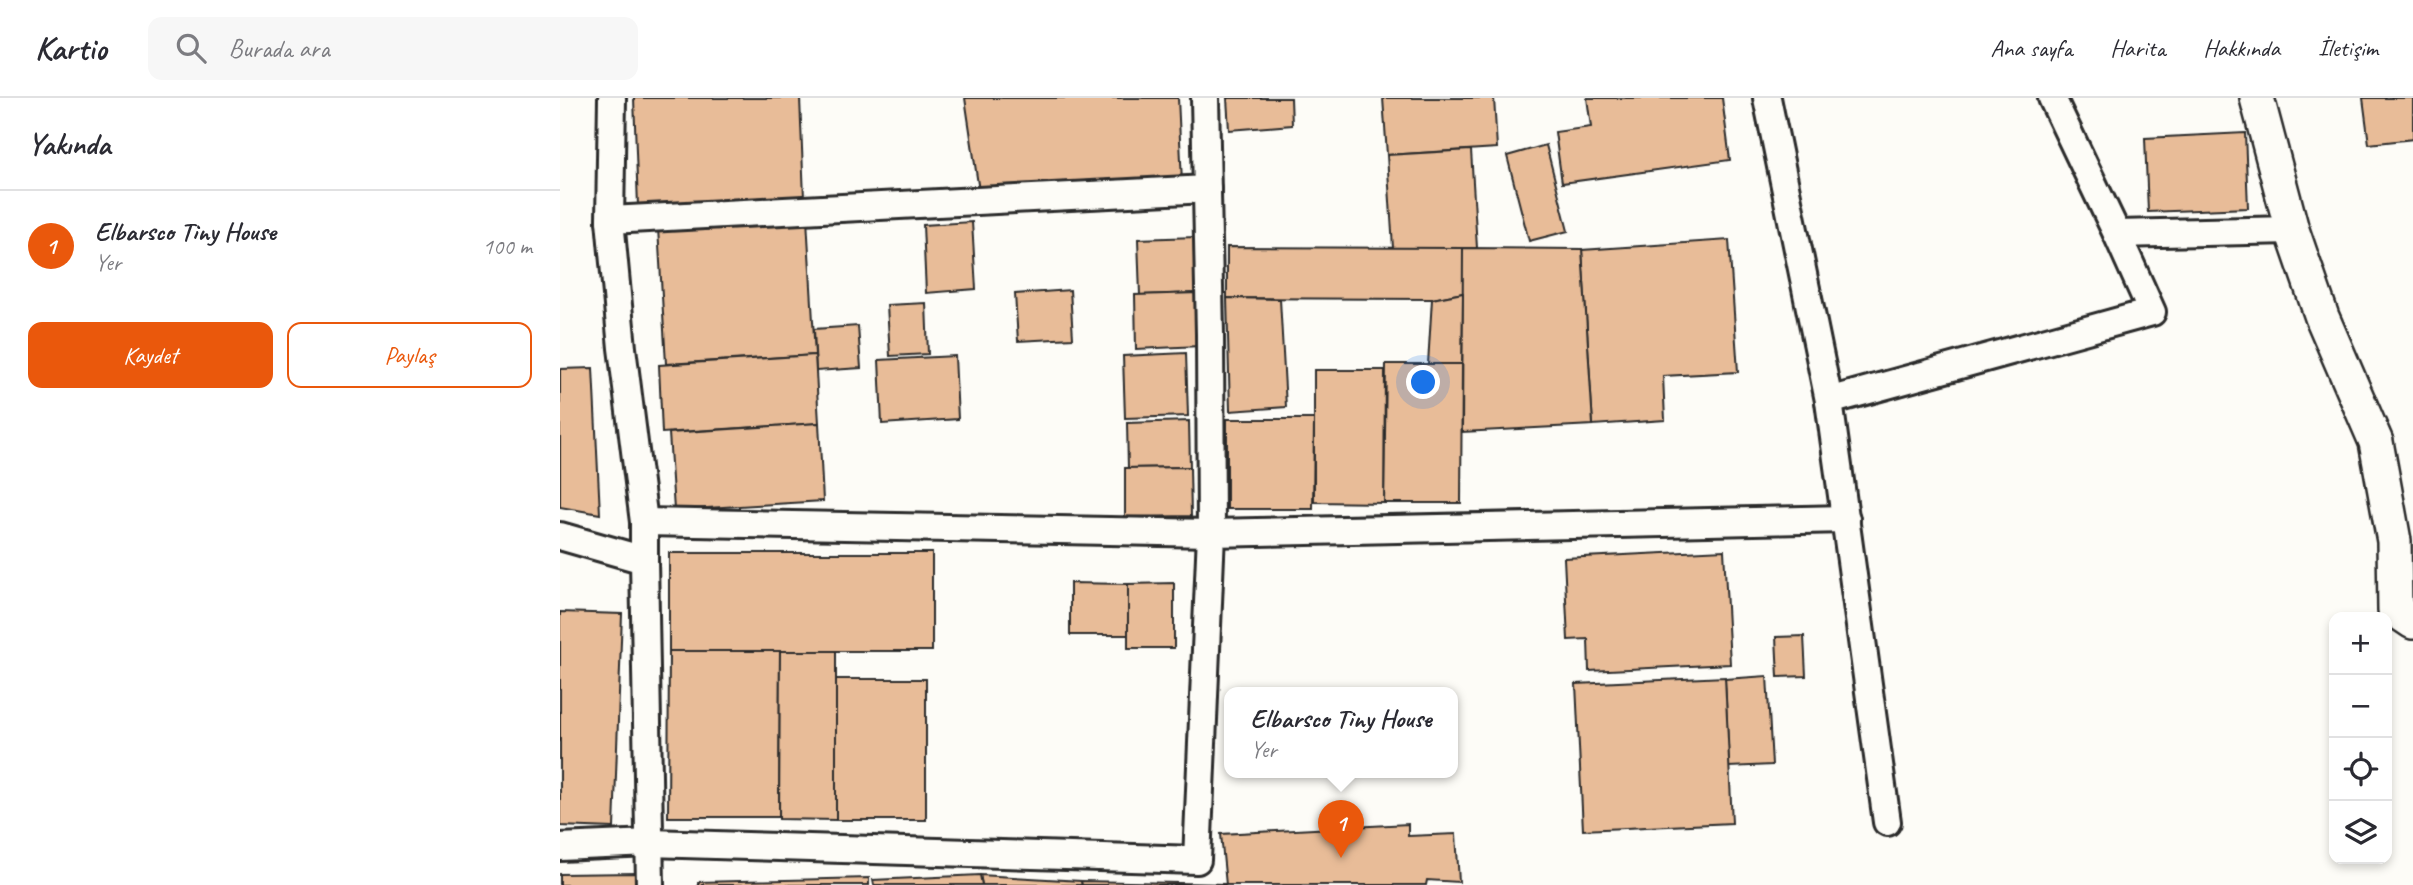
<!DOCTYPE html>
<html lang="tr">
<meta charset="utf-8">
<style>
:root{--surface:#fff;--page:#f7f7f7;--text:#2b2b33;--muted:#7c7c81;--line:#e1e1e2;--accent:#ea580c}
body{margin:0;font-family:Caveat,sans-serif;background:var(--page);color:var(--text)}
.controls{position:absolute;right:21px;bottom:21px;display:grid;overflow:hidden;border-radius:14px;box-shadow:0 4px 10px #0003}
.controls button{width:63px;height:63px;display:grid;place-items:center;padding:0;border:0;border-bottom:2px solid var(--line);background:var(--surface);color:var(--text);font:35px sans-serif}
.you{position:absolute;left:864px;top:285px;width:24px;height:24px;margin:-18px;border:5px solid #fff;border-radius:50%;background:#1a73e8;box-shadow:0 0 0 10px #1a73e833}
.badge{display:grid;place-items:center;width:46px;height:46px;border-radius:50%;background:var(--accent);color:#fff;font-size:23px;font-weight:700}
.pin{position:absolute;translate:-50% -58px;filter:drop-shadow(0 2px 4px #0008)}
.pin::after{content:'';position:absolute;top:37px;width:24px;height:21px;background:inherit;clip-path:polygon(0 0,100% 0,50% 100%)}
.popup{position:absolute;left:664px;top:589px;width:234px;height:91px;box-sizing:border-box;display:grid;place-content:center;border-radius:14px;background:var(--surface);filter:drop-shadow(0 2px 5px #0005);font-size:23px;white-space:nowrap;color:var(--muted)}
.popup b{font-size:26px;color:var(--text)}
.popup::after{content:'';position:absolute;left:50%;top:100%;margin-left:-14px;border:14px solid transparent;border-top-color:var(--surface)}
.list{margin:0;padding:0;list-style:none}
h2{display:flex;justify-content:space-between;align-items:center;height:91px;margin:0;padding:0 28px;font-size:30px}
h2 small{font-size:23px;font-weight:400;color:var(--muted)}
.list li{display:grid;grid-template-columns:46px 1fr auto;gap:21px;align-items:center;box-sizing:border-box;height:112px;padding:0 28px;border-top:2px solid var(--line)}
.list b{display:block;font-size:26px;white-space:nowrap}
.list p{margin:0;font-size:23px;white-space:nowrap;color:var(--muted)}
.list em{font-size:23px;font-style:normal;color:var(--muted)}
.actions{display:flex;gap:14px;padding:21px 28px}
.actions a{flex:1;padding:16px 0;border:2px solid var(--accent);border-radius:14px;text-align:center;font-size:24px;color:var(--accent)}
.actions .main{background:var(--accent);color:#fff}
.icon{flex:none;width:38px;height:38px;fill:none;stroke:currentColor;stroke-width:2;stroke-linecap:round;stroke-linejoin:round}
.map{position:relative;flex:none;width:1853px;height:787px;overflow:hidden}
header{display:flex;align-items:center;gap:42px;box-sizing:border-box;height:98px;padding:0 35px;background:var(--surface);border-bottom:2px solid var(--line)}
header strong{font-size:33px}
nav{display:flex;gap:38px;margin-inline-start:auto;font-size:24px}
.search{width:490px;height:63px;background:var(--page);display:flex;align-items:center;gap:18px;box-sizing:border-box;padding:0 24px;border-radius:14px;color:var(--muted);font-size:26px}
main{display:flex}
aside{flex:1;background:var(--surface)}
.map>svg:first-child{display:block}
</style>
<header>
<strong>Kartio</strong>
<div class="search"><svg class="icon" aria-label="search" viewBox="0 0 24 24"><circle cx="10" cy="10" r="6"/><path d="M15 15l6 6"/></svg>Burada ara</div>
<nav><a>Ana sayfa</a><a>Harita</a><a>Hakkında</a><a>İletişim</a></nav>
</header>
<main>
<aside>
<h2>Yakında<small></small></h2>
<ul class="list">
<li><span class="badge">1</span><div><b>Elbarsco Tiny House</b><p>Yer</p></div><em>100 m</em></li>
</ul>
<div class="actions"><a class="main">Kaydet</a><a>Paylaş</a></div>
</aside>
<div class="map">
<svg width="1853" height="787" viewBox="0 0 1853 787">
<rect width="100%" height="100%" fill="#fdfcf7"/>
<filter id="ink" filterUnits="userSpaceOnUse"><feTurbulence type="fractalNoise" baseFrequency=".0143" numOctaves="2"/><feDisplacementMap in="SourceGraphic" scale="14" xChannelSelector="R" yChannelSelector="G"/><feConvolveMatrix kernelMatrix="1 2 1 2 8 2 1 2 1" color-interpolation-filters="sRGB"/></filter>
<g filter="url(#ink)">
<g fill="#e8bc98" stroke="#2b2b2b" stroke-width="2">
<polygon points="74,0 240,0 244,100 78,108"/>
<polygon points="405,0 618,0 622,84 419,93"/>
<polygon points="667,0 731,0 732,27 669,32"/>
<polygon points="823,0 934,0 937,50 827,57"/>
<polygon points="1027,0 1162,0 1170,62 1002,85 995,34 1031,29"/>
<polygon points="1803,0 1853,0 1853,41 1809,46"/>
<polygon points="1685,35 1688,110 1588,114 1585,40"/>
<polygon points="986,47 1008,133 969,143 947,58"/>
<polygon points="911,52 917,150 833,150 827,57"/>
<polygon points="247,121 255,257 106,266 98,130"/>
<polygon points="412,124 416,191 366,195 363,127"/>
<polygon points="636,139 638,195 580,197 578,141"/>
<polygon points="1169,142 1178,274 1103,278 1105,322 1033,327 1022,152"/>
<polygon points="667,149 903,150 903,195 872,201 667,200"/>
<polygon points="903,150 1022,151 1033,327 902,334"/>
<polygon points="510,192 513,240 458,243 455,196"/>
<polygon points="638,195 640,248 576,251 575,197"/>
<polygon points="903,195 902,266 868,266 872,201"/>
<polygon points="667,200 720,201 726,309 670,313"/>
<polygon points="366,205 368,256 330,258 327,207"/>
<polygon points="298,228 301,270 256,273 254,231"/>
<polygon points="626,255 628,318 565,320 563,258"/>
<polygon points="255,257 259,325 102,335 99,267"/>
<polygon points="395,258 398,321 322,326 319,262"/>
<polygon points="826,266 902,266 901,405 824,405"/>
<polygon points="33,270 40,416 0,409 0,271"/>
<polygon points="754,272 825,272 824,405 754,404"/>
<polygon points="667,321 754,321 753,411 667,411"/>
<polygon points="629,323 630,369 568,370 567,325"/>
<polygon points="259,325 263,403 114,412 109,335"/>
<polygon points="630,369 631,418 565,419 565,370"/>
<polygon points="1164,452 1170,566 1029,573 1028,541 1008,542 1004,460"/>
<rect x="109" y="455" width="263" height="98"/>
<polygon points="510,485 568,486 568,537 510,537"/>
<polygon points="614,485 614,550 568,550 568,486"/>
<polygon points="0,514 62,516 54,730 0,728"/>
<polygon points="1244,538 1246,578 1218,579 1216,539"/>
<polygon points="109,553 220,553 219,719 108,719"/>
<polygon points="220,553 276,553 276,722 219,721"/>
<polygon points="1207,578 1212,667 1169,669 1165,581"/>
<polygon points="1165,579 1172,725 1023,732 1016,586"/>
<rect x="276" y="581" width="90" height="141"/>
<polygon points="848,726 848,738 896,736 899,784 867,782 866,787 666,787 661,736"/>
<polygon points="76,775 76,787 0,787 0,776"/>
<polygon points="420,777 521,783 522,787 422,787"/>
<polygon points="420,777 422,787 314,787 313,782"/>
<polygon points="309,780 309,787 138,787 138,784"/>
<polygon points="521,783 666,786 666,787 522,787"/>
</g>
<g fill="none" stroke-linecap="round" stroke-linejoin="round">
<defs>
<g id="minor">
<polyline points="52,0 50,122 62,250 84,424 84,462"/>
<polyline points="1207,0 1269,303 1327,724"/>
<polyline points="1492,0 1557,136 1732,132"/>
<polyline points="50,122 647,91"/>
<polyline points="1269,303 1592,214 1557,136"/>
<polyline points="84,424 651,435 1286,421"/>
<polyline points="0,438 84,462 90,787"/>
<polyline points="0,749 90,745 637,762 651,435 650,236 645,0"/>
</g>
<polyline id="tertiary" points="1697,0 1732,132 1762,219 1816,344 1834,443 1835,512 1853,524"/>
</defs>
<use href="#minor" stroke="#2b2b2b" stroke-width="32"/>
<use href="#tertiary" stroke="#2b2b2b" stroke-width="38"/>
<use href="#minor" stroke="#fdfcf7" stroke-width="26"/>
<use href="#tertiary" stroke="#fdfcf7" stroke-width="33"/>
</g>
</g>
</svg>
<div class="controls">
<button>+</button>
<button>−</button>
<button><svg class="icon" aria-label="locate" viewBox="0 0 24 24"><circle cx="12" cy="12" r="6"/><path d="M12 2v4M12 18v4M2 12h4M18 12h4"/></svg></button>
<button><svg class="icon" aria-label="layers" viewBox="0 0 24 24"><path d="M12 4l9 5-9 5-9-5zM3 14l9 5 9-5"/></svg></button>
</div>
<div class="you"></div>
<div class="pin badge" style="left:781px;top:760px">1</div>
<div class="popup"><b>Elbarsco Tiny House</b>Yer</div>
</div>
</main>
